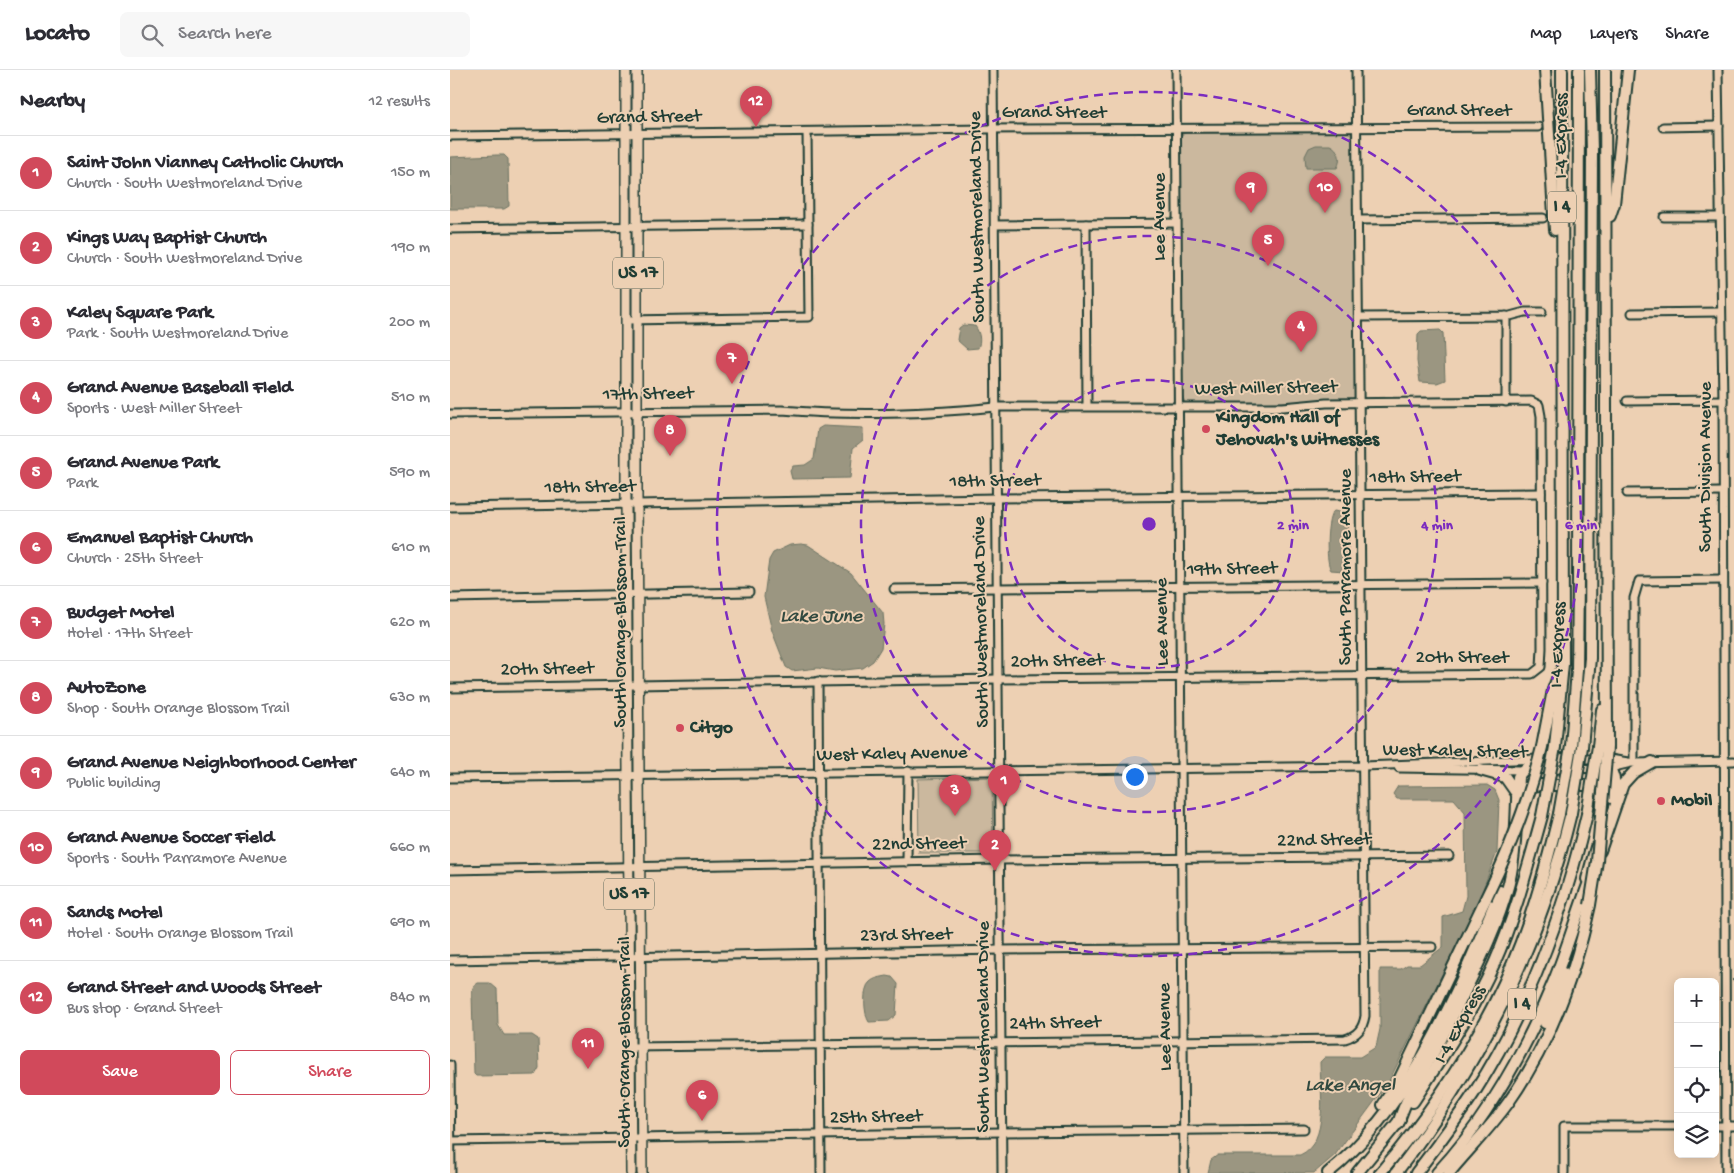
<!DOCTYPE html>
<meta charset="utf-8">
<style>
:root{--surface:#fff;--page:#f7f7f7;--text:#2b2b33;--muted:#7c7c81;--line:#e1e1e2;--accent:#d1495b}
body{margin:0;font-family:"Gochi Hand",sans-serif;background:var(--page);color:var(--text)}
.controls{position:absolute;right:15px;bottom:15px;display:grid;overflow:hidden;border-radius:8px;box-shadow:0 2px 12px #0003}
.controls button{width:45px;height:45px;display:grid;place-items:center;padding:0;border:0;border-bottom:1px solid var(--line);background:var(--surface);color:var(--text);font:25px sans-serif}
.you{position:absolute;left:684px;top:706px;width:18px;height:18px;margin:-12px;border:4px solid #fff;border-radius:50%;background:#1a73e8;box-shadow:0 0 0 8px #1a73e833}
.badge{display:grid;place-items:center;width:32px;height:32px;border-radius:50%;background:var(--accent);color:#fff;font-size:16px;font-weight:700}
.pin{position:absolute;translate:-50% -41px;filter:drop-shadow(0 1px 2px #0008)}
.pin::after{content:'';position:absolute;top:26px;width:18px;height:15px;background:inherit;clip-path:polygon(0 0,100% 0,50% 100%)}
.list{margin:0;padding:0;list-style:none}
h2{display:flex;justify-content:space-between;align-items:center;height:65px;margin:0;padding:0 20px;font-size:21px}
h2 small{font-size:16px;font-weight:400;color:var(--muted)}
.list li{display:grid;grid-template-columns:32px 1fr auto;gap:15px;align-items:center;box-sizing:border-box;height:75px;padding:0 20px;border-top:1px solid var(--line)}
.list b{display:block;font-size:19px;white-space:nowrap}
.list p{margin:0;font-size:16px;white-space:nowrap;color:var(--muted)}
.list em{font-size:16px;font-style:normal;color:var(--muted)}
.actions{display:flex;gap:10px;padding:15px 20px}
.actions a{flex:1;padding:11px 0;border:1px solid var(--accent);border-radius:8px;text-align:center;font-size:18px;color:var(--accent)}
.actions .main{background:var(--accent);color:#fff}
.icon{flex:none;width:28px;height:28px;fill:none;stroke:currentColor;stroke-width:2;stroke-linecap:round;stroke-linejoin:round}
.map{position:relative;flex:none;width:1284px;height:1103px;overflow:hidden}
header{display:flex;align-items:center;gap:30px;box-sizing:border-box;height:70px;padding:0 25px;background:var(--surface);border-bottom:1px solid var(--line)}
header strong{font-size:24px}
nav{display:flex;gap:28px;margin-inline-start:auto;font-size:18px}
.search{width:350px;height:45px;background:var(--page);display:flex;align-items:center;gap:12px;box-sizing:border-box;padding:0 18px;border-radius:8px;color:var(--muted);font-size:19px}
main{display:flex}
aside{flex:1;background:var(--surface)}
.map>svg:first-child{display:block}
</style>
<header>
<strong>Locato</strong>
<div class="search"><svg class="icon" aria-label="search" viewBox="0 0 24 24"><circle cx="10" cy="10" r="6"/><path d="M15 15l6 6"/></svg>Search here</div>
<nav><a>Map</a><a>Layers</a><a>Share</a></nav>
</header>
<main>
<aside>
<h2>Nearby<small>12 results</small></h2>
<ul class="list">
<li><span class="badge">1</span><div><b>Saint John Vianney Catholic Church</b><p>Church · South Westmoreland Drive</p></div><em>150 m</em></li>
<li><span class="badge">2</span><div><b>Kings Way Baptist Church</b><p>Church · South Westmoreland Drive</p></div><em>190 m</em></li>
<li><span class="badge">3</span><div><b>Kaley Square Park</b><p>Park · South Westmoreland Drive</p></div><em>200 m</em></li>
<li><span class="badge">4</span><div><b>Grand Avenue Baseball FIeld</b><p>Sports · West Miller Street</p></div><em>510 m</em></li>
<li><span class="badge">5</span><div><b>Grand Avenue Park</b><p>Park</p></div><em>590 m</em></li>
<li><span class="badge">6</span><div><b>Emanuel Baptist Church</b><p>Church · 25th Street</p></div><em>610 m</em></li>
<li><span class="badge">7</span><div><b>Budget Motel</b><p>Hotel · 17th Street</p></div><em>620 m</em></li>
<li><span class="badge">8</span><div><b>AutoZone</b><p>Shop · South Orange Blossom Trail</p></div><em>630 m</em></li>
<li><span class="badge">9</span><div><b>Grand Avenue Neighborhood Center</b><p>Public building</p></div><em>640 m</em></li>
<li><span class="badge">10</span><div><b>Grand Avenue Soccer Field</b><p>Sports · South Parramore Avenue</p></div><em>660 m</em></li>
<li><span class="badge">11</span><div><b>Sands Motel</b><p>Hotel · South Orange Blossom Trail</p></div><em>690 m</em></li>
<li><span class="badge">12</span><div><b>Grand Street and Woods Street</b><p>Bus stop · Grand Street</p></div><em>840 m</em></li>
</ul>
<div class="actions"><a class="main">Save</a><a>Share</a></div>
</aside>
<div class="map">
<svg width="1284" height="1103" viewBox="0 0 1284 1103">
<rect width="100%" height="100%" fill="#edd0b3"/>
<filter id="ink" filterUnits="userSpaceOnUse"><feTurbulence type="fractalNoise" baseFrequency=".02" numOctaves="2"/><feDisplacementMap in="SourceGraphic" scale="10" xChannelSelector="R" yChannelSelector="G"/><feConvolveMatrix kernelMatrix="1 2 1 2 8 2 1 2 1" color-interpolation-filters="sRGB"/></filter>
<g filter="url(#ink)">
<g fill="#cbb89e" stroke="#757a69">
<polygon points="898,61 904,68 906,325 904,329 899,330 738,335 735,333 732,324 731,65 737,62"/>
<polygon points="542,707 543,783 469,783 468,709"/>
</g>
<g fill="#9b9681" stroke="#697262">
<path d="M880,75C889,79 892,89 887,98H856L855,86L859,78L866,75Z"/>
<polygon points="47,85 54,85 58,89 59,136 54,139 0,139 0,87"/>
<path d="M513,255L525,256C530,263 531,271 528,278L517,279L507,270L509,258Z"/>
<polygon points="990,260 993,263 995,310 987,313 970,312 967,291 968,264 971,261"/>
<polygon points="373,356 413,358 413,370 403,378 400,408 342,409 340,401 343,396 355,395 364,389 368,359"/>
<path d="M884,441L895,443L898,448V496L894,501L881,500C875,492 876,445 884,441Z"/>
<polygon points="351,474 358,475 401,503 433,543 434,554 431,578 423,591 413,598 385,601 368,598 342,601 336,597 322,561 314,527 319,490 323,483 340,475"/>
<path d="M1037,715L1045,720L1049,730L1047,782L1028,832L938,1013L885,1085L864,1103H758L761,1090L768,1085H850C880,1072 870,1019 870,992L875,987H910L926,977L930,959V899H951L957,895H970L993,877V847L1012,841L1016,826L1015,742L1004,729H947L943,724L948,716Z"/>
<path d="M437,906L442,907L448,914L446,945L439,951L419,952C414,945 412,918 420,912C424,908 432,907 437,906Z"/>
<polygon points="28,913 40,913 47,919 48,955 54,965 82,965 88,969 89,998 85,1005 26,1006 24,1004 22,922 24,916"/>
</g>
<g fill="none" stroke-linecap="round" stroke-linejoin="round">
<defs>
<g id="minor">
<polyline points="543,0 552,1103"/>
<polyline points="726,0 734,1103"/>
<polyline points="1268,0 1273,330 1276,1103"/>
<polyline points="1213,57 1269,56"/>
<polyline points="0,66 536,59 1088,57"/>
<polyline points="1214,147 1270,147"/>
<polyline points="909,150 1093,148"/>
<polyline points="636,154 637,336"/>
<polyline points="545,155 726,153"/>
<polyline points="0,159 358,154"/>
<polyline points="1182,243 1271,242"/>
<polyline points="1056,246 1056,332"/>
<polyline points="910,247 1060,246 1075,242 1092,242"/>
<polyline points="176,250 359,247 357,62"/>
<polyline points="1177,331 1273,330"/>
<path d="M0,344L332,340C399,346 479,344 546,337H833L876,333L1081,331L1089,335L1091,346L1092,578L1091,597L1082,604L548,609L0,618"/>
<polyline points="1177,423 1273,422"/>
<polyline points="0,437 547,428 1091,423"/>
<polyline points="444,519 1092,513"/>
<polyline points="0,528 299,522"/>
<polyline points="368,611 371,1103"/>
<polyline points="1115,689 1160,689 1184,693 1284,691"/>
<polyline points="1184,693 1184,528 1189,511 1273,510"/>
<polyline points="949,698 1072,700 1160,698 1181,693"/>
<polyline points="0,708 914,696 1089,689"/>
<polyline points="457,792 458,701"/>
<polyline points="0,800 549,790 999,786"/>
<polyline points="0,890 550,880 982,877"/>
<path d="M180,977L895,969C908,965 913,958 915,946L906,0"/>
<polyline points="0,995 1,1103"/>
<polyline points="1265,1056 1284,1056"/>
<polyline points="0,1071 551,1062 854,1059"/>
<polyline points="1114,1103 1114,1056 1228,1056"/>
</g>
<g id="major">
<polyline points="176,0 176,434 181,1103"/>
<polyline points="187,0 187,434 192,1103"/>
</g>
<g id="highway">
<polyline points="1095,0 1105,160"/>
<polyline points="1155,0 1157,677"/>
<polyline points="1160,146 1164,134 1178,0"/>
<polyline points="1121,676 1127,600 1128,510 1129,0"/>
<polyline points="1148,676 1152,640"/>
<polyline points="1092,677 1103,620 1109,604"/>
<polyline points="1105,677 1113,594 1112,0"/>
<polyline points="1132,677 1140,588 1142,81 1140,0"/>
<path d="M1150,691C1165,697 1167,715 1162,728"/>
<polyline points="1030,700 1055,707 1067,724"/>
<polyline points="1075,718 1089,715 1145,715 1150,718"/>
<polyline points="1150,781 1173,714 1183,703 1202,692"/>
<polyline points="1137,809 1146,777"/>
<polyline points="1095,953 1113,903"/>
<path d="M963,1032C992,988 1022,943 1044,894C1065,847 1078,796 1092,746"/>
<polyline points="933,1035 950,1008 1036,828"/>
<path d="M948,1054C958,1020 980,991 996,960C1019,912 1046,864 1059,813C1067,778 1066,742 1068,707C1078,690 1097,691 1114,689"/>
<path d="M878,1103C965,1032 1007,921 1050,821"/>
<polyline points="907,1103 950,1050"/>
<path d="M930,1103C979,1045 1022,982 1054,913C1079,859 1095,801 1109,744"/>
<path d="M946,1103C1030,995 1089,877 1121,743"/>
<path d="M966,1103C986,1077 1006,1050 1024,1023C1079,938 1114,842 1137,744"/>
<path d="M987,1103C1038,1048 1075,981 1103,913C1118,877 1128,839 1143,802"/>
<path d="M999,1103C1019,1079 1040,1058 1058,1033C1100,974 1125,905 1140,835"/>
</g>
</defs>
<use href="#minor" stroke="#1f3d34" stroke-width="11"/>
<use href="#major" stroke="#1f3d34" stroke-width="12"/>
<use href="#highway" stroke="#1f3d34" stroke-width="14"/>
<use href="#minor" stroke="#edd0b3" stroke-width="7"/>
<use href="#major" stroke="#edd0b3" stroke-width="9"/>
<use href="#highway" stroke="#edd0b3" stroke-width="10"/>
<polyline stroke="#1f3d34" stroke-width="2" points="1283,910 1284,910"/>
<defs>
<g id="highway-bridge">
<polyline points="1121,743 1132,677"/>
<polyline points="1109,744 1121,676"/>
<polyline points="1137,744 1148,676"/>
<polyline points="1092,746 1105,677"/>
<path d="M1036,828C1060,779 1079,730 1092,677"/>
<polyline points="1140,835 1147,791 1157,677"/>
</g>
</defs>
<use href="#highway-bridge" stroke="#1f3d34" stroke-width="14" stroke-linecap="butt"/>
<use href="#highway-bridge" stroke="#edd0b3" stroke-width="10"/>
</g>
</g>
<g fill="none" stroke="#7b2cbf" stroke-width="2.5" stroke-dasharray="9 6">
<circle cx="699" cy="454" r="144"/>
<circle cx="699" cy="454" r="288"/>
<circle cx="699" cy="454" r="432"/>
</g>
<g fill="#d1495b" stroke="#edd0b3" stroke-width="2">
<circle cx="756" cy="359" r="5"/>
<circle cx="230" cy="658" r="5"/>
<circle cx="1211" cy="731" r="5"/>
</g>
<g text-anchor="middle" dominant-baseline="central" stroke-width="4" stroke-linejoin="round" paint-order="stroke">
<g fill="#edd0b3" stroke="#5d695a" stroke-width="1">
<rect x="1098" y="121.5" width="28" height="31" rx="4"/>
<rect x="163" y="187.5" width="50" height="31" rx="4"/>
<rect x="154" y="808.5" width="50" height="31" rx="4"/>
<rect x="1058" y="918.5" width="28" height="31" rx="4"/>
</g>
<g font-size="18" font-weight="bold" fill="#1f3d34">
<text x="1112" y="137">I 4</text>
<text x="188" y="203">US 17</text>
<text x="179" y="824">US 17</text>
<text x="1072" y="934">I 4</text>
</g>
<g font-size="19" fill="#1f3d34" stroke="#edd0b3">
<text x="1009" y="41">Grand Street</text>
<text x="604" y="43">Grand Street</text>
<text transform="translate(199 48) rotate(-1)">Grand Street</text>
<text transform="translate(1112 66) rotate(-90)">I-4 Express</text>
<text transform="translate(528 147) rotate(-91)">South Westmoreland Drive</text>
<text transform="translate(710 147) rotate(-90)">Lee Avenue</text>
<text transform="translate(816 319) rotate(-1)">West Miller Street</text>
<text transform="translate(198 325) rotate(-1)">17th Street</text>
<text transform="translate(1256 397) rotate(-90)">South Division Avenue</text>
<text transform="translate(965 408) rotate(-1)">18th Street</text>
<text transform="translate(545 412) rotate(-1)">18th Street</text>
<text transform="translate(140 418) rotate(-1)">18th Street</text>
<text transform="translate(896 497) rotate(-90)">South Parramore Avenue</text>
<text transform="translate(782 500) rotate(-1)">19th Street</text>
<text transform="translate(171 552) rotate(-90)">South Orange Blossom Trail</text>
<text transform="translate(532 552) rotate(-91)">South Westmoreland Drive</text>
<text transform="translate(713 552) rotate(-91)">Lee Avenue</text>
<text transform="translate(1109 575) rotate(-88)">I-4 Express</text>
<text x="1012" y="588">20th Street</text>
<text transform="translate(607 592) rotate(-1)">20th Street</text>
<text transform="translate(97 600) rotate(-1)">20th Street</text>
<text transform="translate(1005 682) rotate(1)">West Kaley Street</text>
<text transform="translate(442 685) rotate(-1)">West Kaley Avenue</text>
<text transform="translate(874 771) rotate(-1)">22nd Street</text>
<text transform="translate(469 775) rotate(-1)">22nd Street</text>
<text transform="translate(456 866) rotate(-1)">23rd Street</text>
<text transform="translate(605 954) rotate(-1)">24th Street</text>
<text transform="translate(1011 955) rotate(-61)">I-4 Express</text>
<text transform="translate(534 957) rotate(-90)">South Westmoreland Drive</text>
<text transform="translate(716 957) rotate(-91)">Lee Avenue</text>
<text transform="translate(175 972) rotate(-90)">South Orange Blossom Trail</text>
<text transform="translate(426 1048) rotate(-1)">25th Street</text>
</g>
<g font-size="19" font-weight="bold" fill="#1f3d34" stroke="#edd0b3" text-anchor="start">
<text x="766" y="348">Kingdom Hall of<tspan x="766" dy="22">Jehovah's Witnesses</tspan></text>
<text x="240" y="658">Citgo</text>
<text x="1221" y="731">Mobil</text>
</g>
<g font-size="20" font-style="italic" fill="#324a40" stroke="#edd0b3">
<text x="371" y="547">Lake June</text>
<text x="900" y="1016">Lake Angel</text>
</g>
</g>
<circle cx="699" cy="454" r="8" fill="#7b2cbf" stroke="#edd0b3" stroke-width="2.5"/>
<g font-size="15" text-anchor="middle" font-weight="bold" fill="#7b2cbf" stroke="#edd0b3" stroke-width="4" stroke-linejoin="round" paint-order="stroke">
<text x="843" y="459">2 min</text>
<text x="987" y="459">4 min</text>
<text x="1131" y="459">6 min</text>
</g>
</svg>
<div class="controls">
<button>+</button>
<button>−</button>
<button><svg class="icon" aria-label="locate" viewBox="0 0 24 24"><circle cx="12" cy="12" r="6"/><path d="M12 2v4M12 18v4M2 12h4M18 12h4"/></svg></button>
<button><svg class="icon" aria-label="layers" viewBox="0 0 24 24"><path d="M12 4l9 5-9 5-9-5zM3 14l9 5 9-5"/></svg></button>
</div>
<div class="you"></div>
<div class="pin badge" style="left:554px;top:736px">1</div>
<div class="pin badge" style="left:545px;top:801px">2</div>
<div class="pin badge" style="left:505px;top:746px">3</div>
<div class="pin badge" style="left:851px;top:282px">4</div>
<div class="pin badge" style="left:818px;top:196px">5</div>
<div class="pin badge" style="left:252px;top:1051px">6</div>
<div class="pin badge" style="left:282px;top:314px">7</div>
<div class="pin badge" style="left:220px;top:386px">8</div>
<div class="pin badge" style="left:801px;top:143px">9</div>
<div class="pin badge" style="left:875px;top:143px">10</div>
<div class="pin badge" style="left:138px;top:999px">11</div>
<div class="pin badge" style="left:306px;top:57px">12</div>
</div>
</main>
